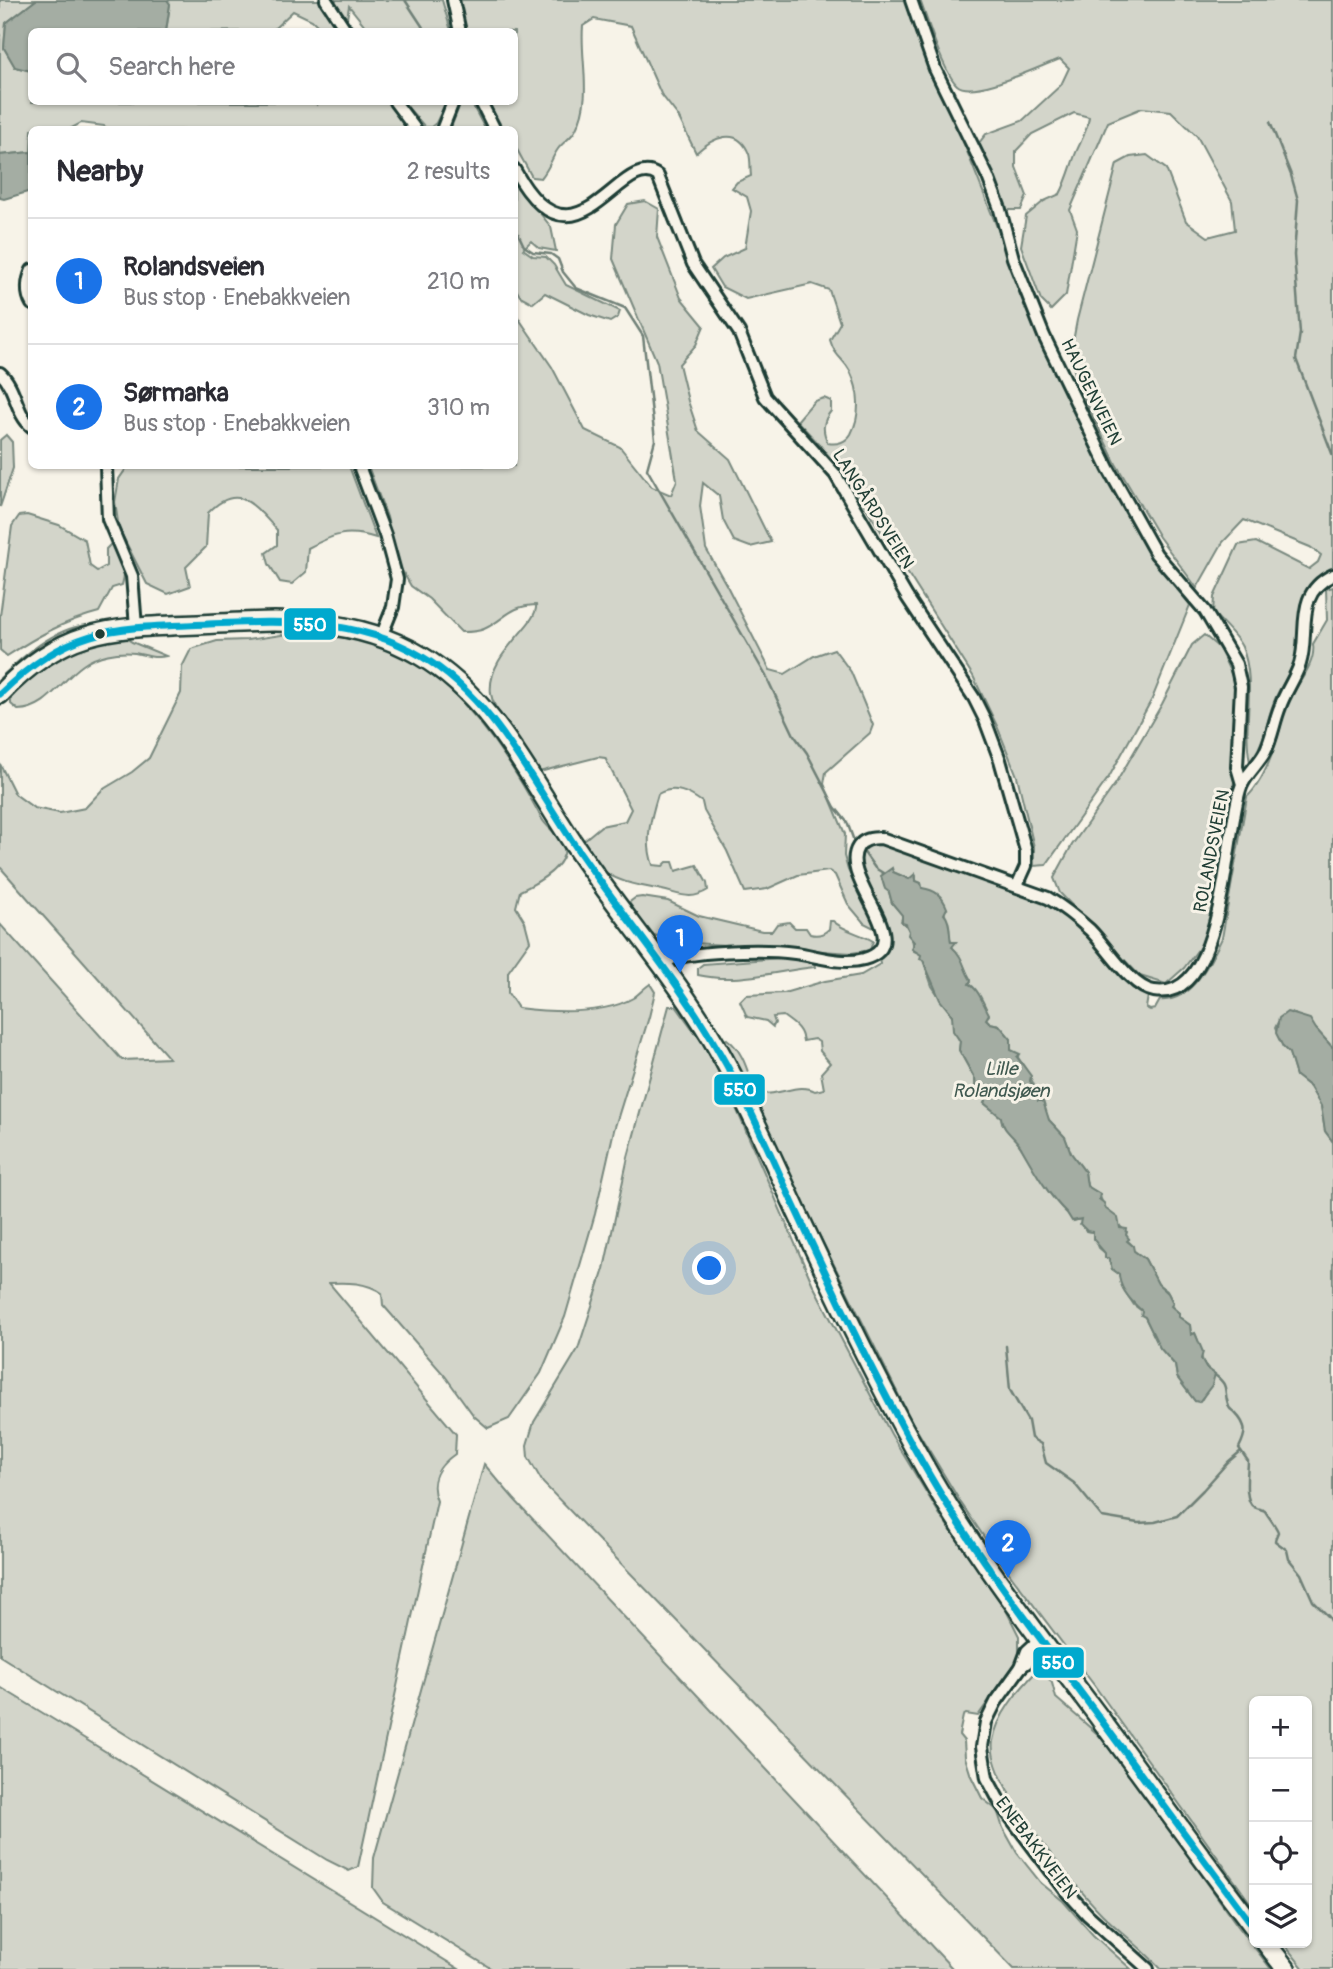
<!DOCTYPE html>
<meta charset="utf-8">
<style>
:root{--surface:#fff;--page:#f2f2f3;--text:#2b2b33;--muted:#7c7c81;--line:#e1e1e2;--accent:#1a73e8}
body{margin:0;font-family:Pangolin,sans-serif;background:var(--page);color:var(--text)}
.controls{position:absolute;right:21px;bottom:21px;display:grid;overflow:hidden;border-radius:10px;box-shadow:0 2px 5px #0004}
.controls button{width:63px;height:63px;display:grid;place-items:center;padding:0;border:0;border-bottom:2px solid var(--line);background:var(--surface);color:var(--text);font:35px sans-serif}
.you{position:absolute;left:710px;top:1269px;width:24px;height:24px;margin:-18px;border:5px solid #fff;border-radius:50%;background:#1a73e8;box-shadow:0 0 0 10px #1a73e833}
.badge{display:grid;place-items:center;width:46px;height:46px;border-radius:50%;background:var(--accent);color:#fff;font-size:23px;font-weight:700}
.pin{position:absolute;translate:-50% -58px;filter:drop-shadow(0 2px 4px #0008)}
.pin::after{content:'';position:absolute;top:37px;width:24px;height:21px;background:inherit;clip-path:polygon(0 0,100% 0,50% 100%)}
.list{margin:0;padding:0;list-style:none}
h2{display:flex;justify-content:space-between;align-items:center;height:91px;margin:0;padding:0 28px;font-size:30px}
h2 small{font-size:23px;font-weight:400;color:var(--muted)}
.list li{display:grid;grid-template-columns:46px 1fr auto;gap:21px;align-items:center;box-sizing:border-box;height:126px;padding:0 28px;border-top:2px solid var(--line)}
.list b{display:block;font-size:26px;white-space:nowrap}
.list p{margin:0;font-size:23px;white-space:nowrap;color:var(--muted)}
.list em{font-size:23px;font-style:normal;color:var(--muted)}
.icon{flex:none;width:38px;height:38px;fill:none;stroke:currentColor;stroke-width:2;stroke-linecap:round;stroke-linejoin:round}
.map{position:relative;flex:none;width:1333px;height:1969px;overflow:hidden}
.search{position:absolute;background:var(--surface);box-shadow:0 2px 5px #0004;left:28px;top:28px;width:490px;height:77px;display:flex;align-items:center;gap:18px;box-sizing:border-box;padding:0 24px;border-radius:10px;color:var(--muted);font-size:26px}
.panel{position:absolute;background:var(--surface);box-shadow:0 2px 5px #0004;left:28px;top:126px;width:490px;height:343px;border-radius:10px}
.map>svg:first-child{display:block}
</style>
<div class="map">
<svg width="1333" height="1969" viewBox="0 0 1333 1969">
<rect width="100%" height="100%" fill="#f7f3e8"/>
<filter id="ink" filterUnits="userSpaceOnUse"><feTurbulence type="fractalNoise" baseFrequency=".0143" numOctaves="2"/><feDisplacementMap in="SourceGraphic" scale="14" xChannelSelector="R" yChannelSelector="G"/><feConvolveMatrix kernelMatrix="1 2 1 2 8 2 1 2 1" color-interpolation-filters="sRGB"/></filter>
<g filter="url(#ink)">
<g fill="#d3d5ca" stroke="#79897f" stroke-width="2" fill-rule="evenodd">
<polygon points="0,0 36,0 6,23 4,48 15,67 31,71 32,102 315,102 317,105 320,102 390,102 411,129 109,130 104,126 81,123 70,129 32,130 31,152 0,155"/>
<polygon points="167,0 442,0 451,31 361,31 369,31 349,6 345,31 323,31 312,20 293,11 275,28 275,31 166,32 170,4"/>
<path d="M457,0H907L1033,318L1068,399L1105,475L1162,568L1190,605L1152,699L1109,777L1046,865L1034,866V847L1017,776L997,726L973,676L853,487L820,445L797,421L814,401L824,398L831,401V411C822,422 822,431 828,443C837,445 846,442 851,434C861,415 860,391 850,371C843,358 835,357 830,340L840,323L829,290L812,284L746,299L722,287L711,269L723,258L745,248L751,211L747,197L732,188L737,182L751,176C750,169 751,160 749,154C738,125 712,138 696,153L678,116L661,94L631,26L594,19L583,26C580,60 593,97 576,129C572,138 563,142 558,149C551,159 550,167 541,178L532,177L515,146L514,130L503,129L488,102H514V32L465,31Z"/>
<path d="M920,0H1333V570C1295,579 1303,630 1295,658C1291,673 1282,684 1276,697C1266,719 1266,742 1250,762C1242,724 1257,683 1242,647C1236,635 1222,623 1213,613L1214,597L1238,545L1256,542L1309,569L1318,562L1321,555L1310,547L1244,520L1223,542L1197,588L1159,537L1116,464L1081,392L1070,358L1077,320L1117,164L1130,157L1147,155L1166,169L1186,221L1208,237L1235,230L1232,201L1197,136L1171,111L1142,108L1108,122L1070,210L1077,229L1066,295L1051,310L1041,300L1021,246L1026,216L1044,201L1060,194C1067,181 1070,169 1075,155C1080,142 1087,133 1089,117L1074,113L1032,134L1016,151V167L1027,196L1021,210H1007L979,143L986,134L1022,121L1061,85L1069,68L1060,59C1040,66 973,99 957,85C944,74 927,19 920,0Z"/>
<polygon points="403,102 446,102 436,123 431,127 425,127"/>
<polygon points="461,102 478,102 491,130 450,130"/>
<polygon points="514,185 523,192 551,227 556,251 539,248 531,241 523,249 533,256 546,257 554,265 566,285 620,311 618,317 610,322 589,315 545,293 533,303 520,296 514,286"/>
<path d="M645,201L659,209L657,237L681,298L704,326L696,345L679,364L688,401L698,431L730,459L771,542L750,547L734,541L723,520L719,496L703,483L700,506L706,549L727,586L770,670L785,674L814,656L834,649L851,672L873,725L870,733L826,772L824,784L845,834L844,856L848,870L877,922L876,929L864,923L848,904L835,875L829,871L798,875L767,889L745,892L727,851L704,811L702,802C688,792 674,785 658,794C651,817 644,841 653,865L663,866L667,862H673L676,871L697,865L707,883L708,890C691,901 680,894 662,890C627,883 596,880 584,840L601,826L625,821L631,809L605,758L598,757L539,772C527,754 494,714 491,694C486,653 539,625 536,605C508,606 505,620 484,629C478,632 468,632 461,632L429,599L411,586L397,562L387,517L368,466H514L515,313L552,367L585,430L620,447L652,487L671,495L677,480L657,362L613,259L616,224L628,204Z"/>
<polygon points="6,435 12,442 13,468 0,507 0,440"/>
<path d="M128,466H349L376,538C346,529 335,534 308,548L306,572L292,584L280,582L269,564L266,553L277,545V530C254,505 238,481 208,513L206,547L186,567L190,586L168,594L147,584L119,529L115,502L119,479Z"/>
<path d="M27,515L59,525L85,540L90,566L97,571L106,566V549L111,544C125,557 127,567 122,585L112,588L99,612C64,621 36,637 7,656L0,650V616L12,526L19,516Z"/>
<path d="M1333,587V1048L1316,1029L1292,1012L1278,1022L1275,1028L1283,1047L1289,1053L1296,1076L1310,1087L1321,1106L1325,1131L1333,1142V1969H1304L1283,1943H1307V1701H1254V1908L1094,1685L1001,1562L961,1503L912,1422L723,1041L727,1039C744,1051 748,1074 755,1092C775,1099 798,1081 815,1091L824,1089L821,1073L830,1063L820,1051L819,1042L814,1039L803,1041C801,1027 793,1024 783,1016L773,1017L775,1023L773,1027L766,1021L747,1017L740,1001L746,995L784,993L825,981L861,975L880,964L879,959C918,934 840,873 866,849C872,843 883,844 891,846C918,853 945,867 971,876C1001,887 1034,892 1060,911C1093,934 1120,967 1148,996L1146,1008L1150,1010L1155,1009L1160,1000C1191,1003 1211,961 1222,938L1247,797C1264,781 1274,751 1280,729C1283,718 1284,708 1290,698C1299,681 1316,664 1313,644L1327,620L1326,589ZM892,869L893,872L909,879L916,876V881L921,883L922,888L947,909L944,911C948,921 946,932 951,942H955L952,947C963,958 964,970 971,981L969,984C978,992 984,1004 989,1015L986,1019L990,1023L999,1025L1011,1039V1050L1019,1055L1017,1056C1024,1066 1038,1088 1038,1101L1041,1100L1049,1120L1065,1137L1071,1153L1085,1172L1087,1186L1100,1194C1100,1204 1118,1226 1127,1232L1126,1235L1129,1239L1127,1240L1133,1246V1250L1145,1259L1158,1284L1167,1291L1173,1303L1171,1306L1179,1313V1317L1190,1325L1191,1335L1195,1333C1205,1352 1195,1361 1215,1374L1202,1399L1195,1401L1177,1377L1175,1365L1160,1348L1142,1311L1134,1305L1123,1288L1119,1274L1112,1269L1108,1258H1105V1253L1099,1248L1093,1232L1086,1231L1081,1219L1073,1221L1067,1213C1046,1193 1034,1167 1019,1144C1013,1135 1002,1130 1001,1117L984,1103L986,1100L975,1089V1079L959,1050L960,1042L953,1027V1017L932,986L921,954L914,951C913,940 910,927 901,921L903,915L892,903L889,892L884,886L883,879Z"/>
<path d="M86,625V626L73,633L0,687V678C23,656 53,629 86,625Z"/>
<path d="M316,630C330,632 345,633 358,637C382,644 411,656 430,672C478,711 513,765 542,819C548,830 567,839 564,854C560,870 535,884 520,891L516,907L525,922L530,941L508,972V993L518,1008C551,1012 603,1015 633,998C639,994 644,988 650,984L655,992L649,1017L614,1130L595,1214L565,1317L541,1373L509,1419L488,1428L474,1416L445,1376L383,1305L382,1293C366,1282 347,1282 329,1283L456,1434L455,1454C439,1465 428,1481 437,1501L358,1867L349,1871L327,1860L0,1656V924L122,1060L169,1058L0,867V764L15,794L34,808L60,813L85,808L102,790L132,772L149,758L181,693L182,667L191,649L217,641L247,640Z"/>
<polygon points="1204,635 1219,648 1235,682 1231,754 1234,782 1211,922 1202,944 1184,968 1166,984 1140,976 1060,893 1054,878 1072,845 1116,783 1162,704 1192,645"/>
<path d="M123,636L132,642L166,656C155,659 146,655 135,653C118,651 97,655 83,665C60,681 48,709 18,710L11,704V694C45,662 75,642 123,636Z"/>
<path d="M642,897L668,901L699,916L762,931H772L777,924L789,922L795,928H806L810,934C817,936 824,934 829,929L830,921H833C844,931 860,933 873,941L870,950L852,953L677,942L651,934L627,904L635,898Z"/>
<path d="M794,957L814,962L815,967C776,971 737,984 698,975V968L703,964Z"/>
<polygon points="669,1006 676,1006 702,1042 726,1085 813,1285 891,1434 940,1515 1006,1610 1019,1636 1019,1658 980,1713 978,1716 966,1714 963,1716 959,1735 964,1741 965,1757 971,1776 982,1798 997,1810 1003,1828 1017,1853 1041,1883 1063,1901 1093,1935 1131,1969 1014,1969 543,1483 528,1457 527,1445 534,1422 578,1349 604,1269 628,1157"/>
<polygon points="484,1464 514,1499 953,1969 492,1969 383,1902 373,1888 374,1858"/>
<path d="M1035,1673H1044L1052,1683L1056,1698L1109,1744L1237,1925L1271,1969H1161C1143,1949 1121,1933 1102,1914C1073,1884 986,1782 993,1741C997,1715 1018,1691 1035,1673Z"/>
<polygon points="0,1687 56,1721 459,1969 0,1969"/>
</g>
<g fill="#a4ada3" stroke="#6f8077" stroke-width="2">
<polygon points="36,0 167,0 170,4 166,31 32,32 31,71 15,67 4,48 6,23"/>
<polygon points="31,152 31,191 4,199 0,198 0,155"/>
<path d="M892,868L893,872L909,879L915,874L916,881L921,883L922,888C935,890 942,895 947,908L944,914C951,921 949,934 951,942H956L952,947C964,957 964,971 971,980L969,984C978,988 984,1005 989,1014L986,1019L990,1023L999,1025L1011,1039V1050L1020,1054L1017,1057L1031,1076L1030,1081L1038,1093V1101H1043L1049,1120L1065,1137L1071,1153L1085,1172L1087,1186L1100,1194L1099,1199L1104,1203L1106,1209L1118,1218L1120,1228L1127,1229L1126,1235L1129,1239L1127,1241L1133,1246L1134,1251L1145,1259L1158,1284L1168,1293L1173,1303L1171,1306L1179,1313V1317L1190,1325L1191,1335L1195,1333L1203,1352L1201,1359L1206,1368L1215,1374L1212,1385L1199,1402L1195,1401L1177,1377L1175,1365L1160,1348L1145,1317L1141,1315L1142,1311C1133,1303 1119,1288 1119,1274L1112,1269L1109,1258H1105V1253L1093,1239V1232L1087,1231L1080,1224L1081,1219L1072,1221L1067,1213C1048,1195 1034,1170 1022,1149C1017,1138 1002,1131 1001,1117L984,1103L986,1100L978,1095L975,1079L959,1050L960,1041L953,1031L952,1015L940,1000L923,960L920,959L921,955L912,949L914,942L908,935L909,931L906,924L902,923V915L892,903L889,892L885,889L881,876Z"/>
<polygon points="1287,1012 1310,1019 1316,1029 1333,1048 1333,1142 1325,1131 1321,1106 1310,1087 1296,1076 1289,1053 1283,1047 1276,1033 1279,1018"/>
</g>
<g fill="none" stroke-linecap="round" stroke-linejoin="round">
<g stroke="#6f8077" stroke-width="2.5">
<polyline points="405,0 426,32"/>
<polyline points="471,102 486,130"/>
<polyline points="1270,122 1291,175 1298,200 1294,255 1300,333 1296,359 1333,456"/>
<polyline points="514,225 524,246 533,252 551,254 558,259 563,272 576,288 625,308 643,336 655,440 647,469 766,676 794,735 807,753 835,807 847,822 854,841"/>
<polyline points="863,851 875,868 883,873"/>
<polyline points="1006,1346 1010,1390 1028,1421 1031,1438 1041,1444 1046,1463 1074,1483 1102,1517 1138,1523 1155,1522 1177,1516 1203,1490 1228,1462 1241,1451"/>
<path d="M1215,1375C1230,1387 1223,1389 1228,1404C1229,1410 1231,1409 1235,1413C1248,1426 1246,1434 1239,1448L1248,1461C1248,1471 1243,1501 1254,1507C1257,1509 1262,1509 1265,1511C1268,1516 1278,1529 1278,1532C1277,1535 1275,1538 1275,1541L1287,1550L1289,1559L1301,1574L1313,1601L1329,1617L1333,1625"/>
</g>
<defs>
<g id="street">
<polyline points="326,0 347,32"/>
<polyline points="453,0 460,32"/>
<polyline points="911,0 935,69 988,177 999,206 1013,258 1044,336 1108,468 1156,554 1205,611 1236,664 1241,687 1237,767 1242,784"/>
<polyline points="395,102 416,130"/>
<polyline points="481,102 495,130"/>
<polyline points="442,130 453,102"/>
<path d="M514,169C576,283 620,147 658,176L693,264L739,332L765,397L835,474L907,597L974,698L985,720L1000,760L1026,851V866L1017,886"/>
<path d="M32,270C27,281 26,294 32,304"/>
<path d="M0,373C17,388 15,414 32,427"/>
<polyline points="106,466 108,519 132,576 136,627"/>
<polyline points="359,466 385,535 397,579 393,607 381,637"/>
<path d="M662,963C687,950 765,949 795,953C818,956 841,965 864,959C920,943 837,879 858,847C863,839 872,838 881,838L1048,898C1063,907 1077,918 1090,930C1107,947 1131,988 1154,991C1226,1003 1225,828 1241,787C1246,774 1258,765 1265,752C1272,738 1274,722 1280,707C1285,692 1295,679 1300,664C1310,632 1293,594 1333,575"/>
<polyline points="1041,1638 1027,1651 1021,1667 996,1702 986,1722 982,1747 987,1778 1002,1806 1066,1891 1088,1915 1148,1969"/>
<polyline points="1021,1667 1047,1647"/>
</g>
<g id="primary">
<path d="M0,694C67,623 118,628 208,624C282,620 354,616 421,656C494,699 529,778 575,846C621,915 677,977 718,1049C747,1101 771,1156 796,1210C838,1300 881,1390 930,1476C980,1562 1042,1641 1101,1720C1152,1789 1202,1859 1254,1927"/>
<polyline points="1266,1943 1286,1969"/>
</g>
</defs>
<use href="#street" stroke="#1f3d34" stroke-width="16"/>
<use href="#primary" stroke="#1f3d34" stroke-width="23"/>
<use href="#street" stroke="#f7f3e8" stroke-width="10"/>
<use href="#primary" stroke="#f7f3e8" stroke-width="18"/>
<defs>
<path id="bus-1" d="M0,694C72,625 114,628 209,624C281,621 356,617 421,656C494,699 530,779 576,847C622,915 677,978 718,1050C748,1101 771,1156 796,1210C838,1300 880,1390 930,1476C980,1562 1042,1640 1101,1720C1152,1789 1202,1858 1254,1927"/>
</defs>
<use href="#bus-1" stroke="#f7f3e8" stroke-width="12"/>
<use href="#bus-1" stroke="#00a9ce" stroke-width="7"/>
</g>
</g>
<circle fill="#1f3d34" stroke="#f7f3e8" stroke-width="2.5" cx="100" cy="634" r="6"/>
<g text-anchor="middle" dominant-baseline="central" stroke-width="6" stroke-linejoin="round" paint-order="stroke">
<g font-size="18" fill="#1f3d34" stroke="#f7f3e8">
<text transform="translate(1091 392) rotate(64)">HAUGENVEIEN</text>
<text transform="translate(873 509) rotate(58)">LANGÅRDSVEIEN</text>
<text transform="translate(1212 851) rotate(-79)">ROLANDSVEIEN</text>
<text transform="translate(1036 1848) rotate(53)">ENEBAKKVEIEN</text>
</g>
<g font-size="19" font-style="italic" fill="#405950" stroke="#f7f3e8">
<text x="1001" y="1069">Lille<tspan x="1001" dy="22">Rolandsjøen</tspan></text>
</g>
</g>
<g stroke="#f7f3e8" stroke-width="2.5">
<rect x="283" y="607" width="54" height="34" rx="7" fill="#00a9ce"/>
<rect x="713" y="1073" width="53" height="33" rx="7" fill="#00a9ce"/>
<rect x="1032" y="1646" width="53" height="33" rx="7" fill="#00a9ce"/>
</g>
<g font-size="19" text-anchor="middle" font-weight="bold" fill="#fff">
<text x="310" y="631">550</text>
<text x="740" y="1096">550</text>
<text x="1058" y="1669">550</text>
</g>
</svg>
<div class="controls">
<button>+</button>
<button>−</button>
<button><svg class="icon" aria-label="locate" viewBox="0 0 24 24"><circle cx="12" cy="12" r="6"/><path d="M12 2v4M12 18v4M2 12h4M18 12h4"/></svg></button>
<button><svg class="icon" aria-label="layers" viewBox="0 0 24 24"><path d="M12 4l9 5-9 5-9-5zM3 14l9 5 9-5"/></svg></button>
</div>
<div class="you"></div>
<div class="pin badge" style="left:680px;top:973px">1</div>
<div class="pin badge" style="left:1008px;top:1578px">2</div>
<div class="search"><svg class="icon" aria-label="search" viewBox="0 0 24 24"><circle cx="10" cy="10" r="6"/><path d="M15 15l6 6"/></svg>Search here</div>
<section class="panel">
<h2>Nearby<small>2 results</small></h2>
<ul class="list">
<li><span class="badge">1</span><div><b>Rolandsveien</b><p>Bus stop · Enebakkveien</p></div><em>210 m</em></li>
<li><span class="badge">2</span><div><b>Sørmarka</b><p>Bus stop · Enebakkveien</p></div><em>310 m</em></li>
</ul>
</section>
</div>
